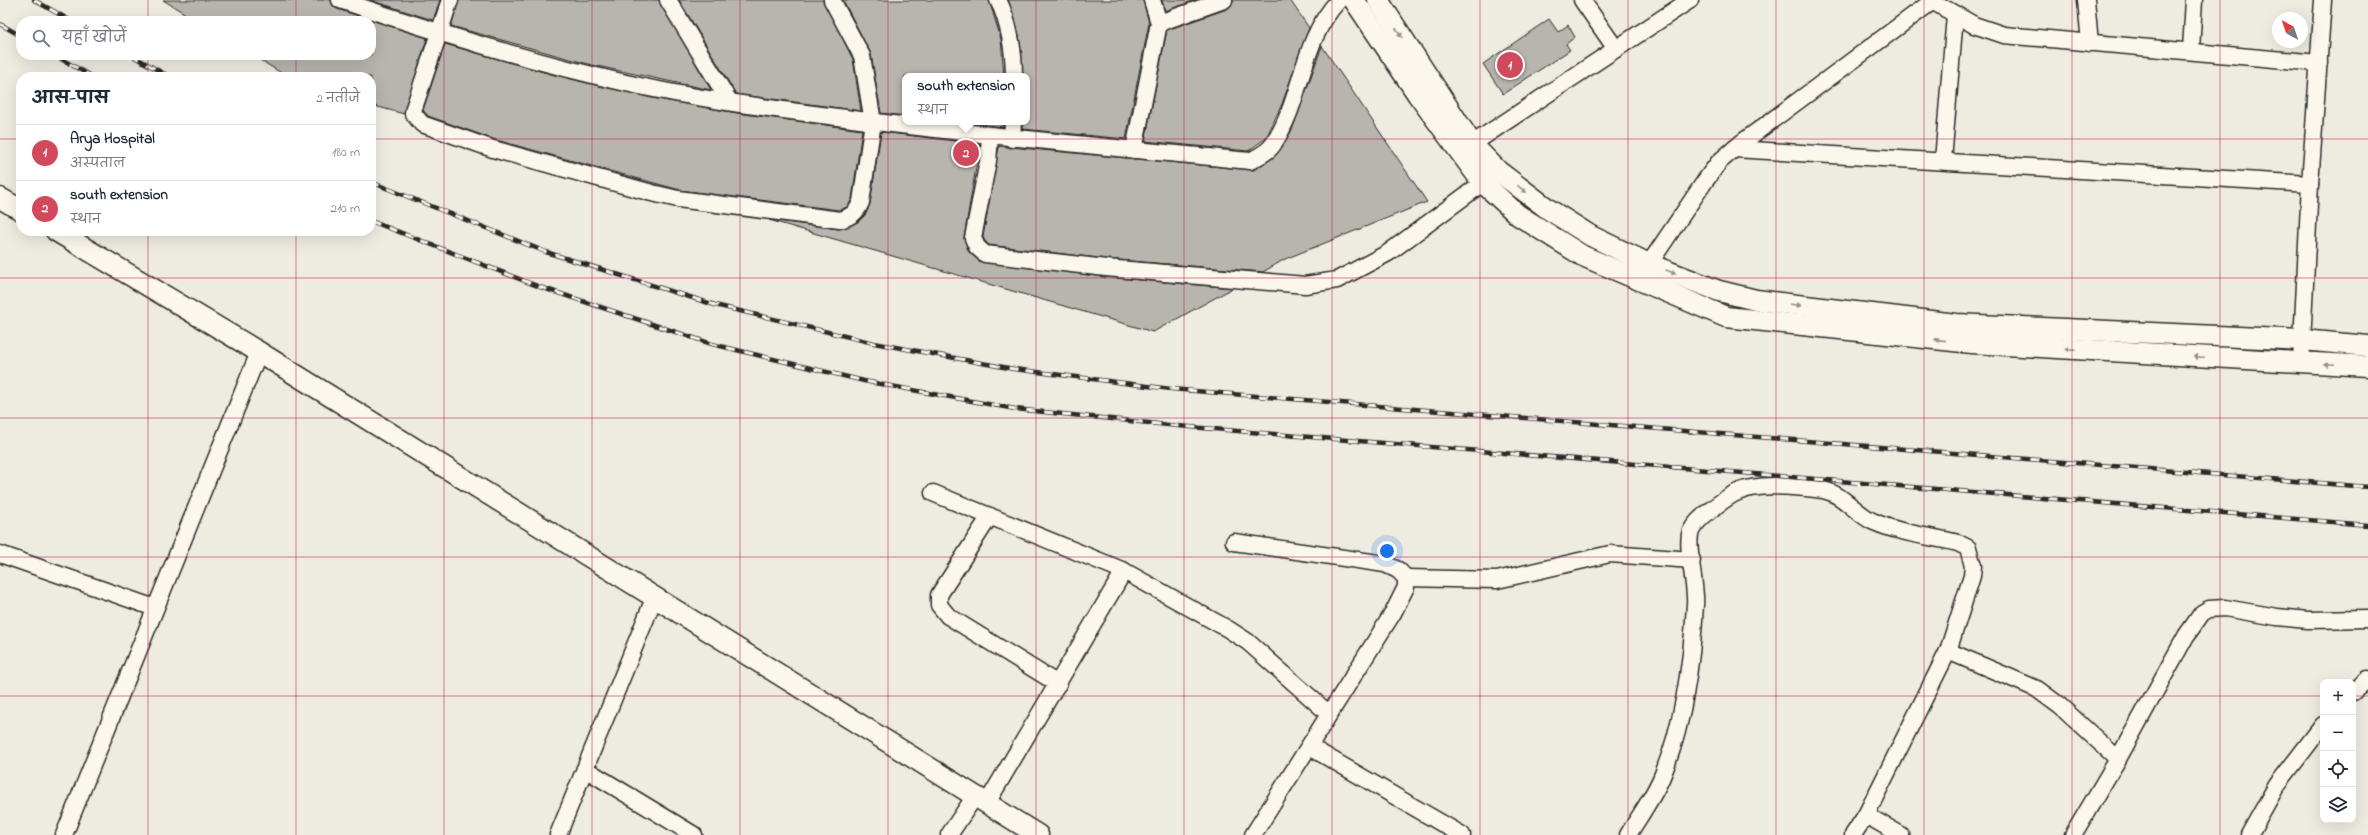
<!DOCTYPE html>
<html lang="hi">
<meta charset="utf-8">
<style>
:root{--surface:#fff;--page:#f2f2f3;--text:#1f2937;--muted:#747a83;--line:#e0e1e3;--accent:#d1495b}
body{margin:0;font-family:"Indie Flower","Playpen Sans Deva",sans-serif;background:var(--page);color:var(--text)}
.controls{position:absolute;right:12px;bottom:12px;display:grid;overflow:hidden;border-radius:8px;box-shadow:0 4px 16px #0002}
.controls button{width:36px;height:36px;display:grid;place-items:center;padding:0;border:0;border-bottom:1px solid var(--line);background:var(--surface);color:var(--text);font:20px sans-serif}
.compass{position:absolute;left:2272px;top:12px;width:36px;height:36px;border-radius:50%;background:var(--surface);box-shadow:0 4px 16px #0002;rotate:320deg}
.you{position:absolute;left:1387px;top:551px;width:14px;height:14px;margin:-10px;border:3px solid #fff;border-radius:50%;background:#1a73e8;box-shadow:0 0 0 6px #1a73e833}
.badge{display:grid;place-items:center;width:26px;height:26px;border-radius:50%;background:var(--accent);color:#fff;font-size:13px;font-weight:700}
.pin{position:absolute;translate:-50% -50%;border:2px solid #fff;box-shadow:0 1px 4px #0006}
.popup{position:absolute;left:902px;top:73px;width:128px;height:52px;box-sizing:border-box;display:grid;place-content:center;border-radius:8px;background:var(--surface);filter:drop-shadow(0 1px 3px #0005);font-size:13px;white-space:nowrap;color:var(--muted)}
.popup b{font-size:15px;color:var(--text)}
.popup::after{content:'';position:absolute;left:50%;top:100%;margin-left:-8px;border:8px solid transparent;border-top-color:var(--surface)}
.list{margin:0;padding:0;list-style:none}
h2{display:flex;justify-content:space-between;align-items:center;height:52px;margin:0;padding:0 16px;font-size:17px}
h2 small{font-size:13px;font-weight:400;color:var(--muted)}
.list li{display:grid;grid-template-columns:26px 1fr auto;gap:12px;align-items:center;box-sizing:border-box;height:56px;padding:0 16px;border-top:1px solid var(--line)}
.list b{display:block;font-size:15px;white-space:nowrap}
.list p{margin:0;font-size:13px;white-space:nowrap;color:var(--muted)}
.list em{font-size:13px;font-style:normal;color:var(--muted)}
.icon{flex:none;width:22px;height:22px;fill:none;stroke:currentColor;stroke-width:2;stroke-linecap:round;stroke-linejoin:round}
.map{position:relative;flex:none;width:2368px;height:835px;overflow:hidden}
.search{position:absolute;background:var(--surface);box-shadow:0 4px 16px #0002;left:16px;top:16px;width:360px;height:44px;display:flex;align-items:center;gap:10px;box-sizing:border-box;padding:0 14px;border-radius:16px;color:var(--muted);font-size:15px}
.panel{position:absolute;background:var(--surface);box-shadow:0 4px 16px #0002;left:16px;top:72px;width:360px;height:164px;border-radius:16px}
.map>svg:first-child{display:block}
</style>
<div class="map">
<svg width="2368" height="835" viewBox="0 0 2368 835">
<rect width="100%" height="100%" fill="#eeebe0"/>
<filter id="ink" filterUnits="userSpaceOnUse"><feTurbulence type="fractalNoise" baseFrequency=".025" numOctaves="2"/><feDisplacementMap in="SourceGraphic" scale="8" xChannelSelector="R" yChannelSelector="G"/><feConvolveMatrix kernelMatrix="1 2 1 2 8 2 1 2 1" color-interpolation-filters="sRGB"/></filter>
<g filter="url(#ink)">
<g fill="#b8b5ae" stroke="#2b2b2b">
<polygon points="163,0 331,0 333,6 337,9 427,38 404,114 371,105 371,77 288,77 252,55 371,55 371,21 197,21"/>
<polygon points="370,0 440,0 433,20"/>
<polygon points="459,0 659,0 711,90 592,65 451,26"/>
<polygon points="679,0 823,0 853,59 861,111 736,94"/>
<polygon points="843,0 989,0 1001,39 1004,76 905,76 905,116 881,113 871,54"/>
<polygon points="1008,0 1143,0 1149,23 1126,139 1022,129 1022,122 1027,122 1027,76 1023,76 1019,35"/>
<polygon points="1162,0 1196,0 1165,11"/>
<polygon points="1233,0 1290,0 1309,28 1282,104 1266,138 1248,151 1145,141 1167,30 1227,9 1231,6"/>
<polygon points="1549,19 1558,32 1568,25 1575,37 1566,44 1570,50 1503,94 1483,64"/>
<polygon points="445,44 551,74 652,98 737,113 862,130 852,199 847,207 839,210 680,190 496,140 428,116 423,110"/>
<polygon points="1322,46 1427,202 1285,259 1263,272 1107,259 989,245 985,241 983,237 999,146 1254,170 1276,155 1292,130"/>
<polygon points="957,122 1003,122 1003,127"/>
<polygon points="881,132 980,144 964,237 968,251 979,261 1105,277 1233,288 1153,332 769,220 839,229 858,222 866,214 870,204"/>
</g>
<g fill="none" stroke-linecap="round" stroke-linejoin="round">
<defs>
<g id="minor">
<path d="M340,0C434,32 529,61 626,83C700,100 776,109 852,119C984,136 1117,148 1250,161C1259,156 1269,152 1274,143C1303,98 1301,40 1339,0"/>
<path d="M450,0L414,108L413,113L422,124L493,149L652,193L678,199L840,220C850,217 857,213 861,202L873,122L862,56L832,0"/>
<polyline points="668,0 729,101"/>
<path d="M998,0C1009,21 1014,52 1014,76"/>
<polyline points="1582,0 1616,49"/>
<polyline points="2086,0 2090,43"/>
<polyline points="1932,1 1974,25 2004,35 2319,63"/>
<polyline points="1159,23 1224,0"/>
<polyline points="2191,50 2194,0"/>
<polyline points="990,137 988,161 973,238 977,247 985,254 1106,268 1305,285 1337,280 1388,253 1492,176"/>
<polyline points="1012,139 1013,122"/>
<polyline points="1472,144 1690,0"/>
<polyline points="1734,149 2310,184"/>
<polyline points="1134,150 1159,23 1152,0"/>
<polyline points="1943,161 1955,15"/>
<polyline points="1643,273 1705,181 1719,162 1740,144 1934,0"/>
<polyline points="2301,363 2310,184 2323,0"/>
<polyline points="933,493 1124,571 1228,629 1248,642 1329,714"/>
<polyline points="990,516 939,595 939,605 948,616 1058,684"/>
<polyline points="1234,542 1385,564 1398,570 1406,578 1406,587 1393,613 1253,835"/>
<polyline points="0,554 155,608"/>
<polyline points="1406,578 1497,580 1610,554 1692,560"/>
<polyline points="1948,651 2037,689 2060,706 2118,759"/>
<polyline points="2353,692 2368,679"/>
<polyline points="1310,747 1462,835"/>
<polyline points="585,769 694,835"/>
<polyline points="987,803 1124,571"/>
<polyline points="1866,815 1901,835"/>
<polyline points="64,835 259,352"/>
<polyline points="558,835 655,596"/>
<polyline points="949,835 975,796"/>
<path d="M1628,835C1640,815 1655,795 1663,774C1684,722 1692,660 1695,605C1697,586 1685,545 1691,531C1695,523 1704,515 1712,509C1720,503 1728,496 1738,492C1759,482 1800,487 1823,490C1843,494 1854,512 1872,521C1898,533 1930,536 1958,543L1968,548L1973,566L1972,576L1948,651L1866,815L1853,835"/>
<polyline points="2073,835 2118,759 2186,636 2202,613 2209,609 2225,608 2277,617 2308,620 2368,619"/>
<polyline points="2249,835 2277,785 2323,725"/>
</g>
<g id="tertiary">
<polyline points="1354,0 1418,95 1482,182 1518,215 1583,256 1726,317 1972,343 2368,366"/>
<polyline points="1378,0 1472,144 1498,171 1548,209 1591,236 1649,264 1719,291 1756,300 1956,324 2302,340 2368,346"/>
<polyline points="0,198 21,210"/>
<polyline points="56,231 259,352 1038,835"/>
</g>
</defs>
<use href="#minor" stroke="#2b2b2b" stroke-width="19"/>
<use href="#tertiary" stroke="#2b2b2b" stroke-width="23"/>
<use href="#minor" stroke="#fbf7ec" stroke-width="16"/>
<use href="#tertiary" stroke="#fbf7ec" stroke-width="20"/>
<defs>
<g id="rail">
<polyline points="34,0 71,21"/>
<polyline points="0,24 21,36"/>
<polyline points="54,55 93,77"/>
<polyline points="131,55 170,77"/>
<polyline points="371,182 546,252 715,305 874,343 1014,369 1171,389 2368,487"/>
<polyline points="371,221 540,287 712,344 864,381 1015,409 1178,426 2368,525"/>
</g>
</defs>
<use href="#rail" stroke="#2b2b2b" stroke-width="4.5"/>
<use href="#rail" stroke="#fbf7ec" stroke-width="3" stroke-dasharray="9" stroke-linecap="butt"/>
</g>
<defs><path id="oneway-solid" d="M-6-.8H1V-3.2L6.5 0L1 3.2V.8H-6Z"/></defs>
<g fill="#93918c">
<use href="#oneway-solid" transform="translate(1399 33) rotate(57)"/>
<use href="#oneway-solid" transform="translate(1522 189) rotate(38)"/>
<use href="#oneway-solid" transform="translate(1671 272) rotate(21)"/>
<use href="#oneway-solid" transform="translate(1796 305) rotate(7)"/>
<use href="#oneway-solid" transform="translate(1940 340) rotate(-174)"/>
<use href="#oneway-solid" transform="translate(2070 349) rotate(-177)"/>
<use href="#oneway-solid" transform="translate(2199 357) rotate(-177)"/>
<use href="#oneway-solid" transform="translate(2329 364) rotate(-177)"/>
</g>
</g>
<path fill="none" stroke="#c2185b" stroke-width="1" stroke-opacity="0.55" d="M148,0V21M296,0V21M444,0V835M592,0V835M740,0V835M888,0V835M1036,0V835M1184,0V835M1332,0V835M1480,0V835M1628,0V835M1776,0V835M1924,0V835M2072,0V835M2220,0V835M148,55V77M296,55V77M0,139H21M371,139H2368M148,231V835M296,231V835M0,278H2368M0,418H2368M0,557H2368M0,696H2323M2353,696H2368"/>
</svg>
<div class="controls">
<button>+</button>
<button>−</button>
<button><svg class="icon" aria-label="locate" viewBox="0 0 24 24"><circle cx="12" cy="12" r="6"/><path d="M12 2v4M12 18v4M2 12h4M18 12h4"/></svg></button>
<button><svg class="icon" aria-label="layers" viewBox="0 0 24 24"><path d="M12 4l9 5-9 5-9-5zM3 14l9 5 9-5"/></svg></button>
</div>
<svg class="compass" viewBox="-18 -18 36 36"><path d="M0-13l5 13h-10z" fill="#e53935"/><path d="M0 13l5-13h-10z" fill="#747a83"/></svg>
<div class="you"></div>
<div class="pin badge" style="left:1510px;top:65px">1</div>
<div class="pin badge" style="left:966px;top:153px">2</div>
<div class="popup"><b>south extension</b>स्थान</div>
<div class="search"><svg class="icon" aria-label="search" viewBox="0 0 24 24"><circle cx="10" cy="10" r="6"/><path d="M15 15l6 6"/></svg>यहाँ खोजें</div>
<section class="panel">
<h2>आस-पास<small>2 नतीजे</small></h2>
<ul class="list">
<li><span class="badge">1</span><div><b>Arya Hospital</b><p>अस्पताल</p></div><em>180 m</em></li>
<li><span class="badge">2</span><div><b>south extension</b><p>स्थान</p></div><em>210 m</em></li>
</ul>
</section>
</div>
